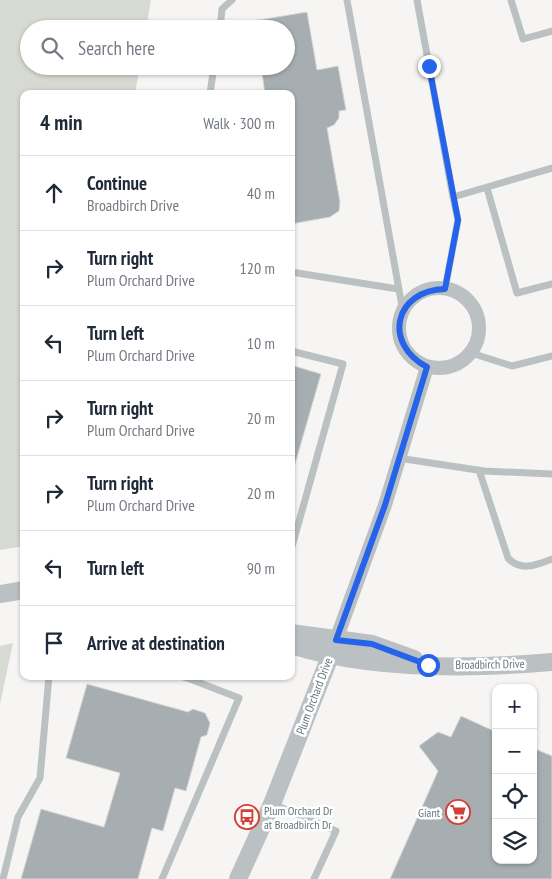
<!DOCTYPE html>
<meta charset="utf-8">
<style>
:root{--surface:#fff;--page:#f6f6f7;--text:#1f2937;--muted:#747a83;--line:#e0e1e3}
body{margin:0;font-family:"PT Sans Narrow",sans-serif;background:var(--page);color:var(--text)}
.controls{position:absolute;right:15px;bottom:15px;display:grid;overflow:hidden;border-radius:10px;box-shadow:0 1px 4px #0004}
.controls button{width:45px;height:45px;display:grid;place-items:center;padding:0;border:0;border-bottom:1px solid var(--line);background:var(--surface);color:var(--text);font:25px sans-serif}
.stop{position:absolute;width:15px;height:15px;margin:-11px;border:4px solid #2563eb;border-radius:50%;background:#fff}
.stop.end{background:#2563eb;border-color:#fff;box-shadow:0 1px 5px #0008}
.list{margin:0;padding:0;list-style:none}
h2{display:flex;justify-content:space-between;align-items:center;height:65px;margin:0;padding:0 20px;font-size:21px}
h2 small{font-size:16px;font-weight:400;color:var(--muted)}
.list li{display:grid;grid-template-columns:32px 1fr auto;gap:15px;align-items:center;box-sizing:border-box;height:75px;padding:0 20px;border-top:1px solid var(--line)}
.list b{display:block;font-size:19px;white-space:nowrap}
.list p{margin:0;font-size:16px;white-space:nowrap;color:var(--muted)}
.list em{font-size:16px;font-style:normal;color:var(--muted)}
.icon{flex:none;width:28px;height:28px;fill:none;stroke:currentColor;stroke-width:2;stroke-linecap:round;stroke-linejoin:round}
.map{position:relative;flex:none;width:552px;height:879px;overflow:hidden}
.search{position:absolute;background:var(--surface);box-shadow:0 1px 4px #0004;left:20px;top:20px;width:275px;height:55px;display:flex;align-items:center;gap:12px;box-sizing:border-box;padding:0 18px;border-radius:28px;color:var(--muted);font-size:19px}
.panel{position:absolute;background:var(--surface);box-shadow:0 1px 4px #0004;left:20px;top:90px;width:275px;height:590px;border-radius:10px}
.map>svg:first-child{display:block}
</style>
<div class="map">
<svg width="552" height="879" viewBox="0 0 552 879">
<rect width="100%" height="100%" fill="#f6f5f3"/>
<g fill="#d7dad3">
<polygon points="0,0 151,0 146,29 29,29 29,66 140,66 135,94 24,94 24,546 0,550"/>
<polygon points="13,643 0,704 0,646"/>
</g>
<g fill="#a6aeb1" stroke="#d7d7d6">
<polygon points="307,12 317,70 338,66 346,110 339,111 339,118 334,125 327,128 340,202 339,211 330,217 291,224 291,94 265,94 261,66 286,66 286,29 254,29 253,21"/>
<polygon points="291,365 321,374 291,478"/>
<polygon points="87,684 188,712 193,709 205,713 210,723 207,735 201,737 186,791 175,788 163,831 152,828 138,879 21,879 41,809 104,827 120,773 66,758"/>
<polygon points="461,716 496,732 496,860 533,860 533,748 552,756 552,879 390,879 438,771 419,746 438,732 451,737"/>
</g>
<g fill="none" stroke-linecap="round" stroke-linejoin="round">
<g stroke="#bbc1c3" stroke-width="7">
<polyline points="347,0 403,312"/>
<polyline points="417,0 453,197"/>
<polyline points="511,0 523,39 552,31"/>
<polyline points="220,29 222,9 232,0"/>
<polyline points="210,94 214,66"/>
<polyline points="487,188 517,293 552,284"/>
<polyline points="291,272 398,289"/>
<polyline points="445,289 458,220 453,197 552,168"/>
<polyline points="291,351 343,364 291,550"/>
<polyline points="471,353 512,366 552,356"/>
<polyline points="398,458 484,471 552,474"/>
<path d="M479,470L508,558C521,572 536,565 552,559"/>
<polyline points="180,676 190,679 190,676"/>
<polyline points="273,804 336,831 314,879"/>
<polyline points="3,879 18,817 40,778 49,676"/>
<polyline points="162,879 239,698 190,679"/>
</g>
<g stroke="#bbc1c3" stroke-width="14">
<circle cx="439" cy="328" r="40"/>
<polyline points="333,648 385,505 427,367"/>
</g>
<g stroke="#bbc1c3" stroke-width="18">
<polyline points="0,594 24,590"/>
<polyline points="291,633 372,644 414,659"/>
<path d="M291,645C369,670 471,669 552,662"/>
<polyline points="238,879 272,804 331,654"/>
</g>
</g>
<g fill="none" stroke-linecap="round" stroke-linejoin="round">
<path stroke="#2563eb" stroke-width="6" d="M428,665L372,644L336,640L385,505L427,367C382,343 395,290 445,289L458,220L429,66"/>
</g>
<defs>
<symbol id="supermarket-ring" viewBox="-11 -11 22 22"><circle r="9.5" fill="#fff" stroke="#d33f36" stroke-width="1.5"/><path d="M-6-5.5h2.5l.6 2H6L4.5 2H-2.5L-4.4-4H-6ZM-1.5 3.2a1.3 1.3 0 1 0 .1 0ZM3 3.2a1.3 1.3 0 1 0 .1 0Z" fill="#d33f36"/></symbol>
<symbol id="bus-ring" viewBox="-11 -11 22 22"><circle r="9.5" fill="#fff" stroke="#d33f36" stroke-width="1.5"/><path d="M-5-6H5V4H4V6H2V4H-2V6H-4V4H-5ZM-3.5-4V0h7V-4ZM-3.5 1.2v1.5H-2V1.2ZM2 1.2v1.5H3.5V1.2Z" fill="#d33f36"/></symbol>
</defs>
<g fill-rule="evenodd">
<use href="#supermarket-ring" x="444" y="798" width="28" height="28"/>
<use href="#bus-ring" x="233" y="803" width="28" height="28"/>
</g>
<g text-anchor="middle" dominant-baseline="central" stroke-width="5" stroke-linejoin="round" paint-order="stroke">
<g font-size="12" fill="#64757b" stroke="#fff">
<text transform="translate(490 664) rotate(-1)">Broadbirch Drive</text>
<text transform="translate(314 696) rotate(-69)">Plum Orchard Drive</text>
</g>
<g font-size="12" fill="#64757b" stroke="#fff" text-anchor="start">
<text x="264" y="810">Plum Orchard Dr<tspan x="264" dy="14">at Broadbirch Dr</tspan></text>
<text x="440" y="812" text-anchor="end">Giant</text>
</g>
</g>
</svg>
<div class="controls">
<button>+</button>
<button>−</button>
<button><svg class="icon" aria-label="locate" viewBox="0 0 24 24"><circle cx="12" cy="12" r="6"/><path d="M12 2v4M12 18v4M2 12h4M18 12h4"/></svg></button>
<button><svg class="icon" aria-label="layers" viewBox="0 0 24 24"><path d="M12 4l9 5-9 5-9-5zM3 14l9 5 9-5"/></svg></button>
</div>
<div class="stop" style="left:428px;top:665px"></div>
<div class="stop end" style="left:429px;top:66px"></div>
<div class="search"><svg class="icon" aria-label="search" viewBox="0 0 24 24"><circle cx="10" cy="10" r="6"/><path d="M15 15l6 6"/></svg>Search here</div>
<section class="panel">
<h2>4 min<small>Walk · 300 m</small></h2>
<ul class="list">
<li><svg class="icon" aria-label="ahead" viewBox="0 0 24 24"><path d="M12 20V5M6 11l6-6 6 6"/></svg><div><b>Continue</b><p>Broadbirch Drive</p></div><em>40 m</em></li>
<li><svg class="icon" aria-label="right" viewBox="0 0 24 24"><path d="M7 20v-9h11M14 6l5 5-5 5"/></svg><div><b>Turn right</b><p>Plum Orchard Drive</p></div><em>120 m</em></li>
<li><svg class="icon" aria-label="left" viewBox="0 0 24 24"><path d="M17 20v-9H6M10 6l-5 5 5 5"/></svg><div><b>Turn left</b><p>Plum Orchard Drive</p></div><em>10 m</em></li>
<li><svg class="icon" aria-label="right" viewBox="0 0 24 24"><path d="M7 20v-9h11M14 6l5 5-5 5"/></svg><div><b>Turn right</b><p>Plum Orchard Drive</p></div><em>20 m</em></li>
<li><svg class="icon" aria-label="right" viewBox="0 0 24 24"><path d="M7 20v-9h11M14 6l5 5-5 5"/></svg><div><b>Turn right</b><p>Plum Orchard Drive</p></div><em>20 m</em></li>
<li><svg class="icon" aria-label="left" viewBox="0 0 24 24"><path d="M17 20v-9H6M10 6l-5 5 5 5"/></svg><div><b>Turn left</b></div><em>90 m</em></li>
<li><svg class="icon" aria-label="arrive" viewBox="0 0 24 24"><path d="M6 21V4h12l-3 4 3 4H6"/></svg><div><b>Arrive at destination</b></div></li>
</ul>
</section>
</div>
